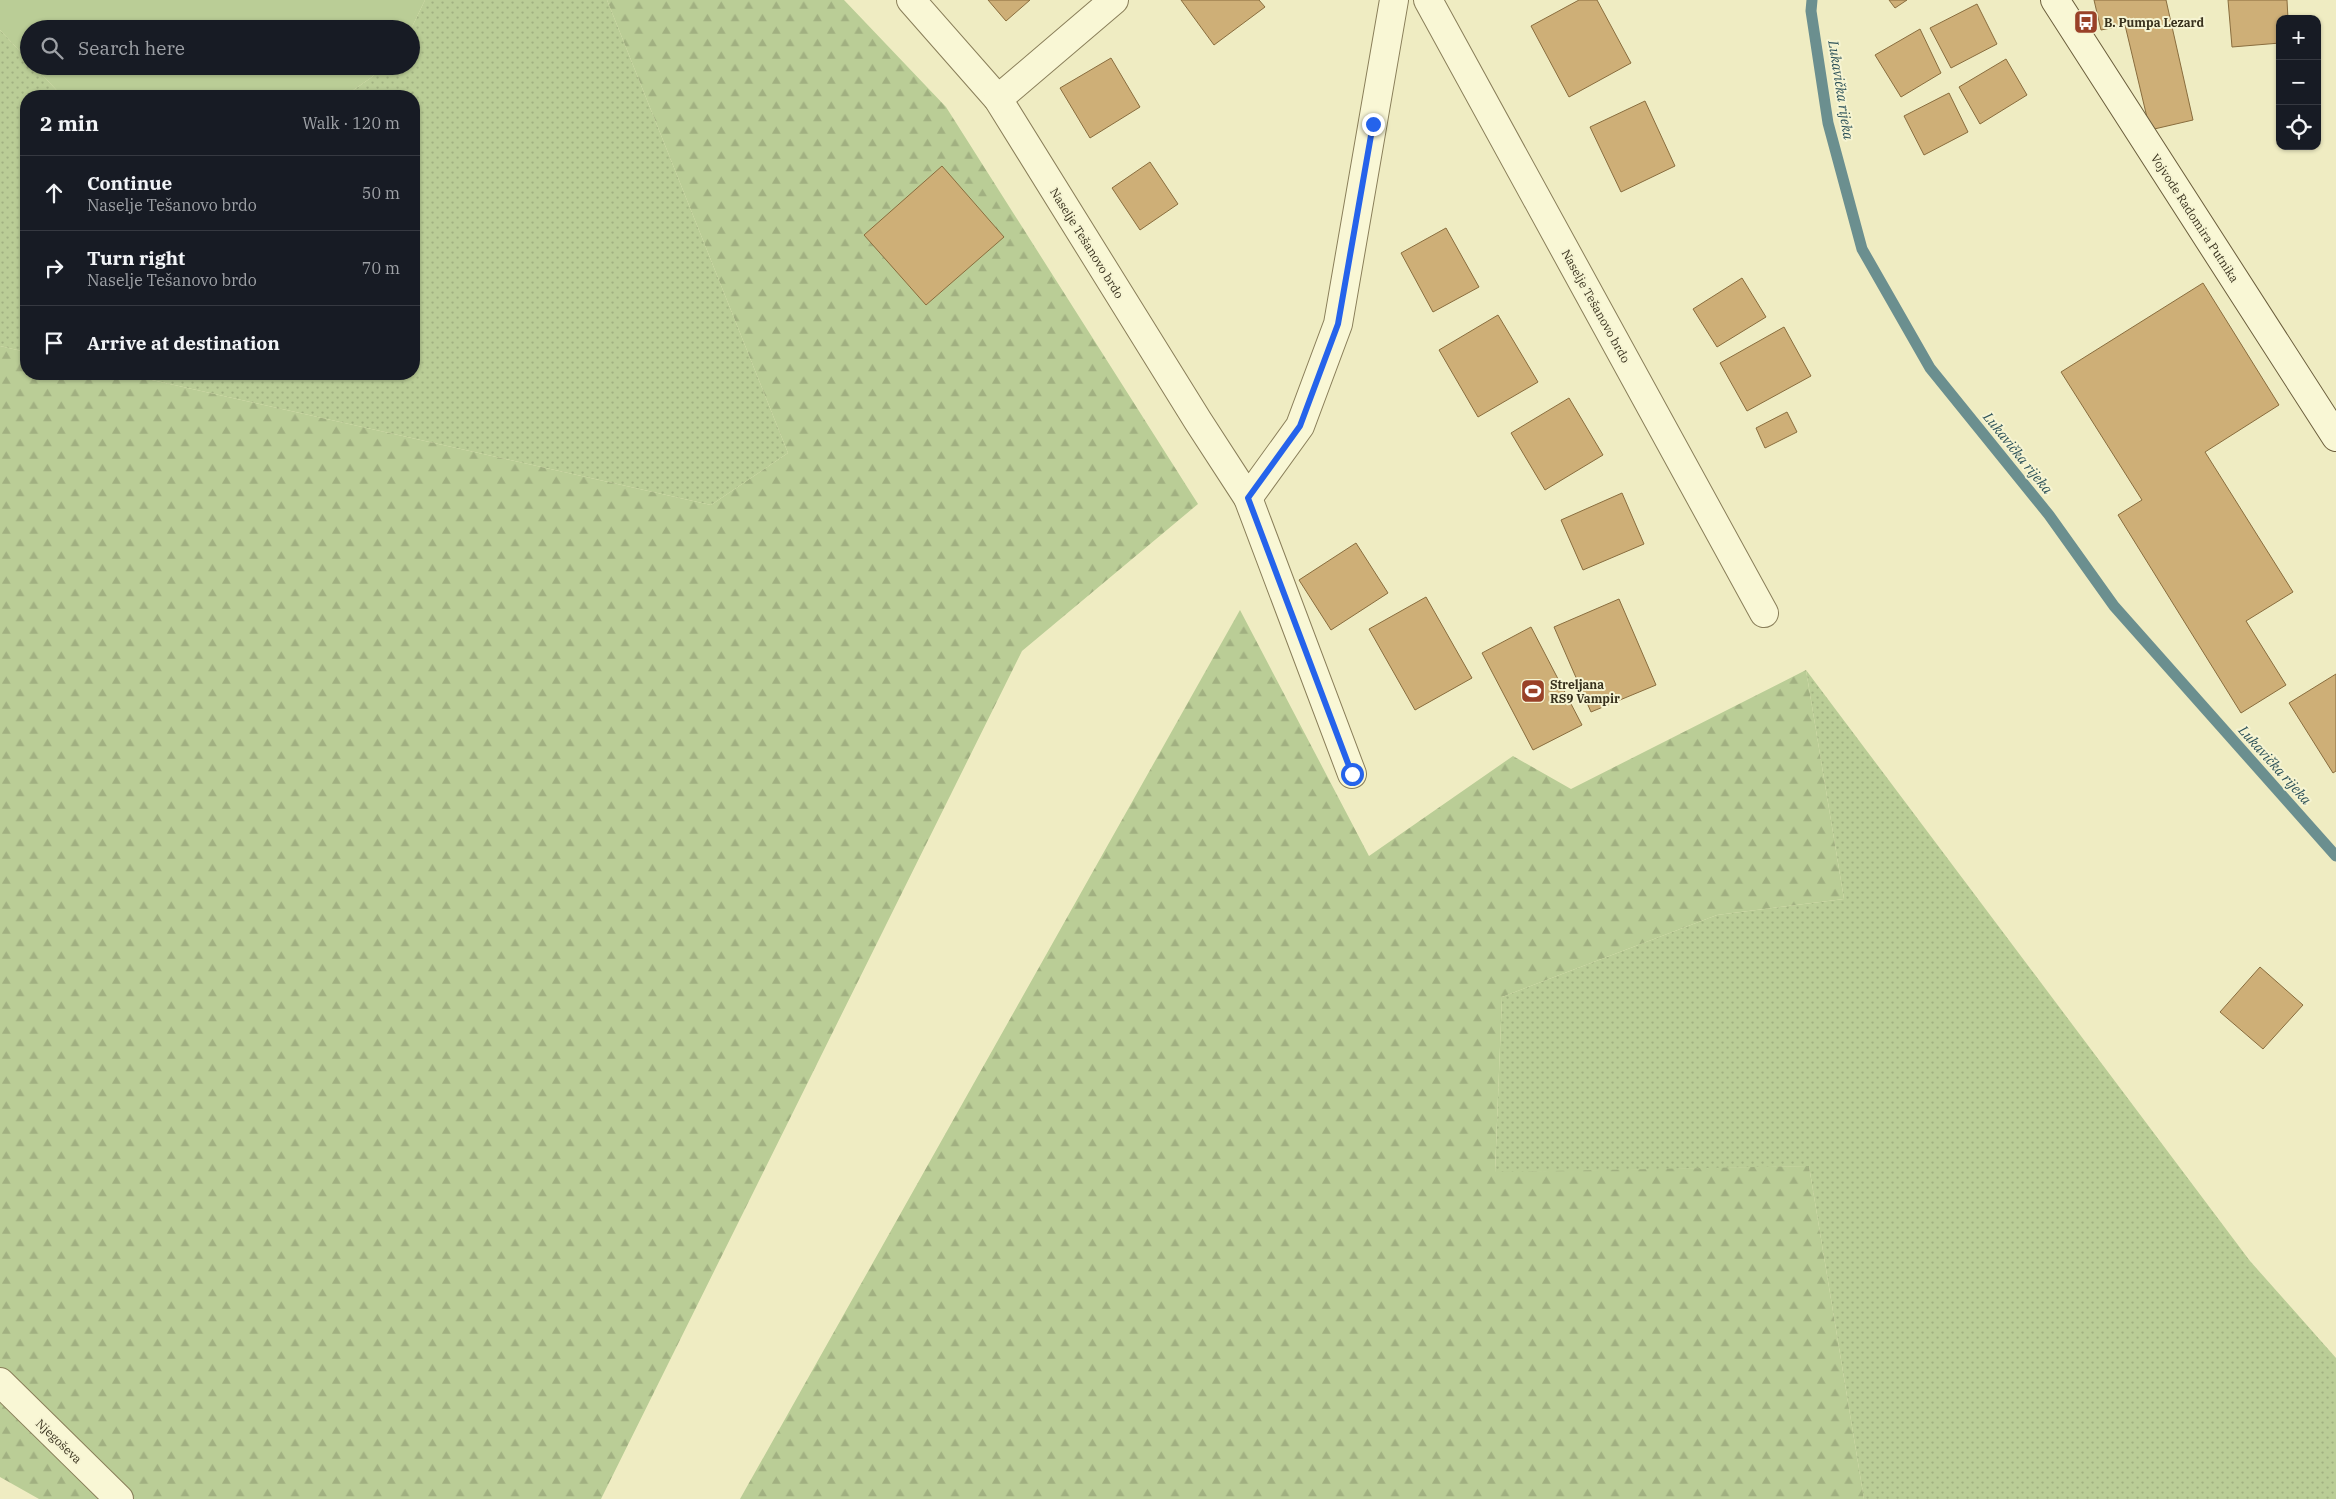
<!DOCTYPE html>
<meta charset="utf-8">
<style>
:root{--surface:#171b24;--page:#20242c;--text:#f1f3f6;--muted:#9ea1a6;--line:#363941}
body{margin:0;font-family:"IBM Plex Serif",serif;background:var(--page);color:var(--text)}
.controls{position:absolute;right:15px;top:15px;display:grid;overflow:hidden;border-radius:10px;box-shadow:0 1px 4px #0004}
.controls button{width:45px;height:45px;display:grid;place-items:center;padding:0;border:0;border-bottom:1px solid var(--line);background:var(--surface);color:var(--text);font:25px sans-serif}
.stop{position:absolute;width:15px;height:15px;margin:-11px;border:4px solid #2563eb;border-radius:50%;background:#fff}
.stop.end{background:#2563eb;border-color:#fff;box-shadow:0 1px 5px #0008}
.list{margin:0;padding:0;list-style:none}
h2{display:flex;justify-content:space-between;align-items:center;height:65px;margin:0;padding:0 20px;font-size:21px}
h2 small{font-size:16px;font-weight:400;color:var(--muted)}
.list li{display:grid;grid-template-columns:32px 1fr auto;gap:15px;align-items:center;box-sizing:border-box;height:75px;padding:0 20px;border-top:1px solid var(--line)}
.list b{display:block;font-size:19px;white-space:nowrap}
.list p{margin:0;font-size:16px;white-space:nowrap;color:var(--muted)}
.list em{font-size:16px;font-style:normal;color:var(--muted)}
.icon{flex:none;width:28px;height:28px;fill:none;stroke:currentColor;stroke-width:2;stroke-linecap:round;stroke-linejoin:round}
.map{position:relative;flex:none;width:2336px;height:1499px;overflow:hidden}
.search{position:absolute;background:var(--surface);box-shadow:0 1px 4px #0004;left:20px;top:20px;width:400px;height:55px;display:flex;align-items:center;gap:12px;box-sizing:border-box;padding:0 18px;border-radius:28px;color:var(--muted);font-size:19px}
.panel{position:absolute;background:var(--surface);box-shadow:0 1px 4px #0004;left:20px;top:90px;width:400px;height:290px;border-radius:20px}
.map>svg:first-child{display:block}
</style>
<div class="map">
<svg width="2336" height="1499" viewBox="0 0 2336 1499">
<defs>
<pattern id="grass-dots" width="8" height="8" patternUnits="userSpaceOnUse" patternTransform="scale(1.25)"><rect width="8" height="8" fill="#bacd96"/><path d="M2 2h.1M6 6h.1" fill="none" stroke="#a1b081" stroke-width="1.8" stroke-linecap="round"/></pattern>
<pattern id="forest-firs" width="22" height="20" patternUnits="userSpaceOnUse" patternTransform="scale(1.25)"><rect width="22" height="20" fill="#bacd96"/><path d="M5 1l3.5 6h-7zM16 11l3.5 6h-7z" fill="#a1b081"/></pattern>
</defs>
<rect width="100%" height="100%" fill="#efecc2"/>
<g fill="url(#grass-dots)">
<polygon points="425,0 607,0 788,453 711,505 125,374 414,374 414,96 345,96 372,77 381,66 411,66 411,29"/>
<polygon points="0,30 29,61 29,66 34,66 62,96 26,96 26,352 0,346"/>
<polygon points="1806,670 2250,1261 2336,1358 2336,1499 1864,1499 1809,1166 1495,1173 1502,997 1717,915 1844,899"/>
</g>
<g fill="url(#forest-firs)">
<polygon points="607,0 844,0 946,107 1198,504 1022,651 601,1499 39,1499 0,1477 0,346 26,352 26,374 125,374 711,505 788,453"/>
<polygon points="1240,610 1369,856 1513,756 1571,789 1806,670 1844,899 1717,915 1502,997 1495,1172 1809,1166 1864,1499 740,1499"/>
</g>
<g fill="#bacd96">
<polygon points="0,0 425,0 411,29 29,29 29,61 0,30"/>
<polygon points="34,66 381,66 372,77 345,96 62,96"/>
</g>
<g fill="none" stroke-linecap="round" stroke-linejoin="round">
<polyline stroke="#6b8f8f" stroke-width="11" points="1812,0 1811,11 1828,123 1862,249 1930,368 2049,515 2114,606 2336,856"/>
</g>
<g fill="#ceaf77" stroke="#896d3e">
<polygon points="988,0 1030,0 1006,21"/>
<polygon points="1181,0 1259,0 1265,7 1214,45"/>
<polygon points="1579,0 1597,0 1631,63 1569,97 1531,26"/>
<polygon points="1889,0 1907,0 1895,8"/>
<polygon points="2094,0 2166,0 2193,120 2150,130 2125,25 2101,30"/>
<polygon points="2228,0 2287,0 2288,19 2280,19 2280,43 2232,47"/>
<polygon points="1977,4 1997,44 1951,68 1930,28"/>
<polygon points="1920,29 1941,73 1901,97 1875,55"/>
<polygon points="1111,58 1140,107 1090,138 1060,88"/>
<polygon points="2006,59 2027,95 1980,124 1959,87"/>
<polygon points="1949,93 1968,132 1924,155 1904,116"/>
<polygon points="1645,101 1675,166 1621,192 1590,127"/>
<polygon points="1150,162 1178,204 1140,230 1112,188"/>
<polygon points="942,166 1004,237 926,305 864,235"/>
<polygon points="1446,228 1479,287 1433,312 1401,253"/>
<polygon points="1742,278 1766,317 1717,347 1693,309"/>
<polygon points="2203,283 2279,405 2205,452 2293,592 2246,621 2286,685 2241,713 2118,515 2142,500 2061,372"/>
<polygon points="1498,315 1538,382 1478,417 1439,350"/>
<polygon points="1784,327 1811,376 1747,411 1720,363"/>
<polygon points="1569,398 1603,455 1545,490 1511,433"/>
<polygon points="1787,412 1797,432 1765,448 1756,428"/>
<polygon points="1622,493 1644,544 1583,570 1561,520"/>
<polygon points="1356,543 1388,593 1331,630 1299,580"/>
<polygon points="1426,597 1472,678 1415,710 1369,629"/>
<polygon points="1619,599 1656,685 1591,712 1554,627"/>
<polygon points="1531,627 1582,725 1533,750 1482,653"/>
<polygon points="2336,674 2336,771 2333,773 2289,703"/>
<polygon points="2260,967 2303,1005 2263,1049 2220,1012"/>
</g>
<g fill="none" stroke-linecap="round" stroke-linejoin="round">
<defs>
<g id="street">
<polyline points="911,0 998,99 1198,421 1248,498 1300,426 1338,324 1394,0"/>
<polyline points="1428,0 1764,613"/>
<polyline points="998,99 1114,0"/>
<polyline points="1248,498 1352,774"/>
<polyline points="0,1382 119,1499"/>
</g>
<polyline id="secondary" points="2055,0 2336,437"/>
</defs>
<use href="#street" stroke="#897e59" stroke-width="30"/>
<use href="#secondary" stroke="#6b5e3c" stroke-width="30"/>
<use href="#street" stroke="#f9f7d5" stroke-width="28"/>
<use href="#secondary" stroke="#f9f7d5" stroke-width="28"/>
</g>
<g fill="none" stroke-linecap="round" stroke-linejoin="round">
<polyline stroke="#2563eb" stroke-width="6" points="1352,774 1248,498 1300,426 1338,324 1373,124"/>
</g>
<defs>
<symbol id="bus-square" viewBox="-11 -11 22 22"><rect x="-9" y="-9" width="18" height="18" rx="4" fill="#994128" stroke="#f6f4d2"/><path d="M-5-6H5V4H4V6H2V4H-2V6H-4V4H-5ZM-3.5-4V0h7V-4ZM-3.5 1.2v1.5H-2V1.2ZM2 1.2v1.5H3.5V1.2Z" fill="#fff"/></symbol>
<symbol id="stadium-square" viewBox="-11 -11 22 22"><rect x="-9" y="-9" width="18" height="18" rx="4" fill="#994128" stroke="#f6f4d2"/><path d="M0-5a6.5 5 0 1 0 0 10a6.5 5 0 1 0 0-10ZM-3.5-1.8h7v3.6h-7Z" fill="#fff"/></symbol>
</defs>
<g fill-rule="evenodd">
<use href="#bus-square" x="2072" y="8" width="28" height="28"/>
<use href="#stadium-square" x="1519" y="677" width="28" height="28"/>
</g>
<g text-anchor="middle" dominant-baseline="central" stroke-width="4" stroke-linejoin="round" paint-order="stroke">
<g font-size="12" font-weight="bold" fill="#38311d" stroke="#f6f4d2" text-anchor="start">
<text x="2104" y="22">B. Pumpa Lezard</text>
<text x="1550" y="684">Streljana<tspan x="1550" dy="14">RS9 Vampir</tspan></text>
</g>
<g font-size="12" fill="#38311d" stroke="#f6f4d2">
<text transform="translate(2195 218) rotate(57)">Vojvode Radomira Putnika</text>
<text transform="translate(1087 243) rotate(58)">Naselje Tešanovo brdo</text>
<text transform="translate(1596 306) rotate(61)">Naselje Tešanovo brdo</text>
<text transform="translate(59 1441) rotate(44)">Njegoševa</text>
</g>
<g font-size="14" font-style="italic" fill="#2c5158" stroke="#f6f4d2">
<text transform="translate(1841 90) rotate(81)">Lukavička rijeka</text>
<text transform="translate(2018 453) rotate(51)">Lukavička rijeka</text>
<text transform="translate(2275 765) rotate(48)">Lukavička rijeka</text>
</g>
</g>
</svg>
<div class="controls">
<button>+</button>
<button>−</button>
<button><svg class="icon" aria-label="locate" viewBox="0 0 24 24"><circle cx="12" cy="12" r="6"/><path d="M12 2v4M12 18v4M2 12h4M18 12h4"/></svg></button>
</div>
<div class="stop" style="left:1352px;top:774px"></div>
<div class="stop end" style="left:1373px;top:124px"></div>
<div class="search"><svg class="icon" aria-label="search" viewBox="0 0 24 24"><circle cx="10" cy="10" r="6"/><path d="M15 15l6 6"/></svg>Search here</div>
<section class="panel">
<h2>2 min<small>Walk · 120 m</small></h2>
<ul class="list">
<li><svg class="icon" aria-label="ahead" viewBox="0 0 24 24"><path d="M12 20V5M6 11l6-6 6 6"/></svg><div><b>Continue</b><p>Naselje Tešanovo brdo</p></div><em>50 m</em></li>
<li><svg class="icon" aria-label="right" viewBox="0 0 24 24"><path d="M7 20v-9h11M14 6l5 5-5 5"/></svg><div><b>Turn right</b><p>Naselje Tešanovo brdo</p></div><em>70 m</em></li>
<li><svg class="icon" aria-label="arrive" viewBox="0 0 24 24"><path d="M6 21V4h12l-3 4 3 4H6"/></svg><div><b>Arrive at destination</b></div></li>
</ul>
</section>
</div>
